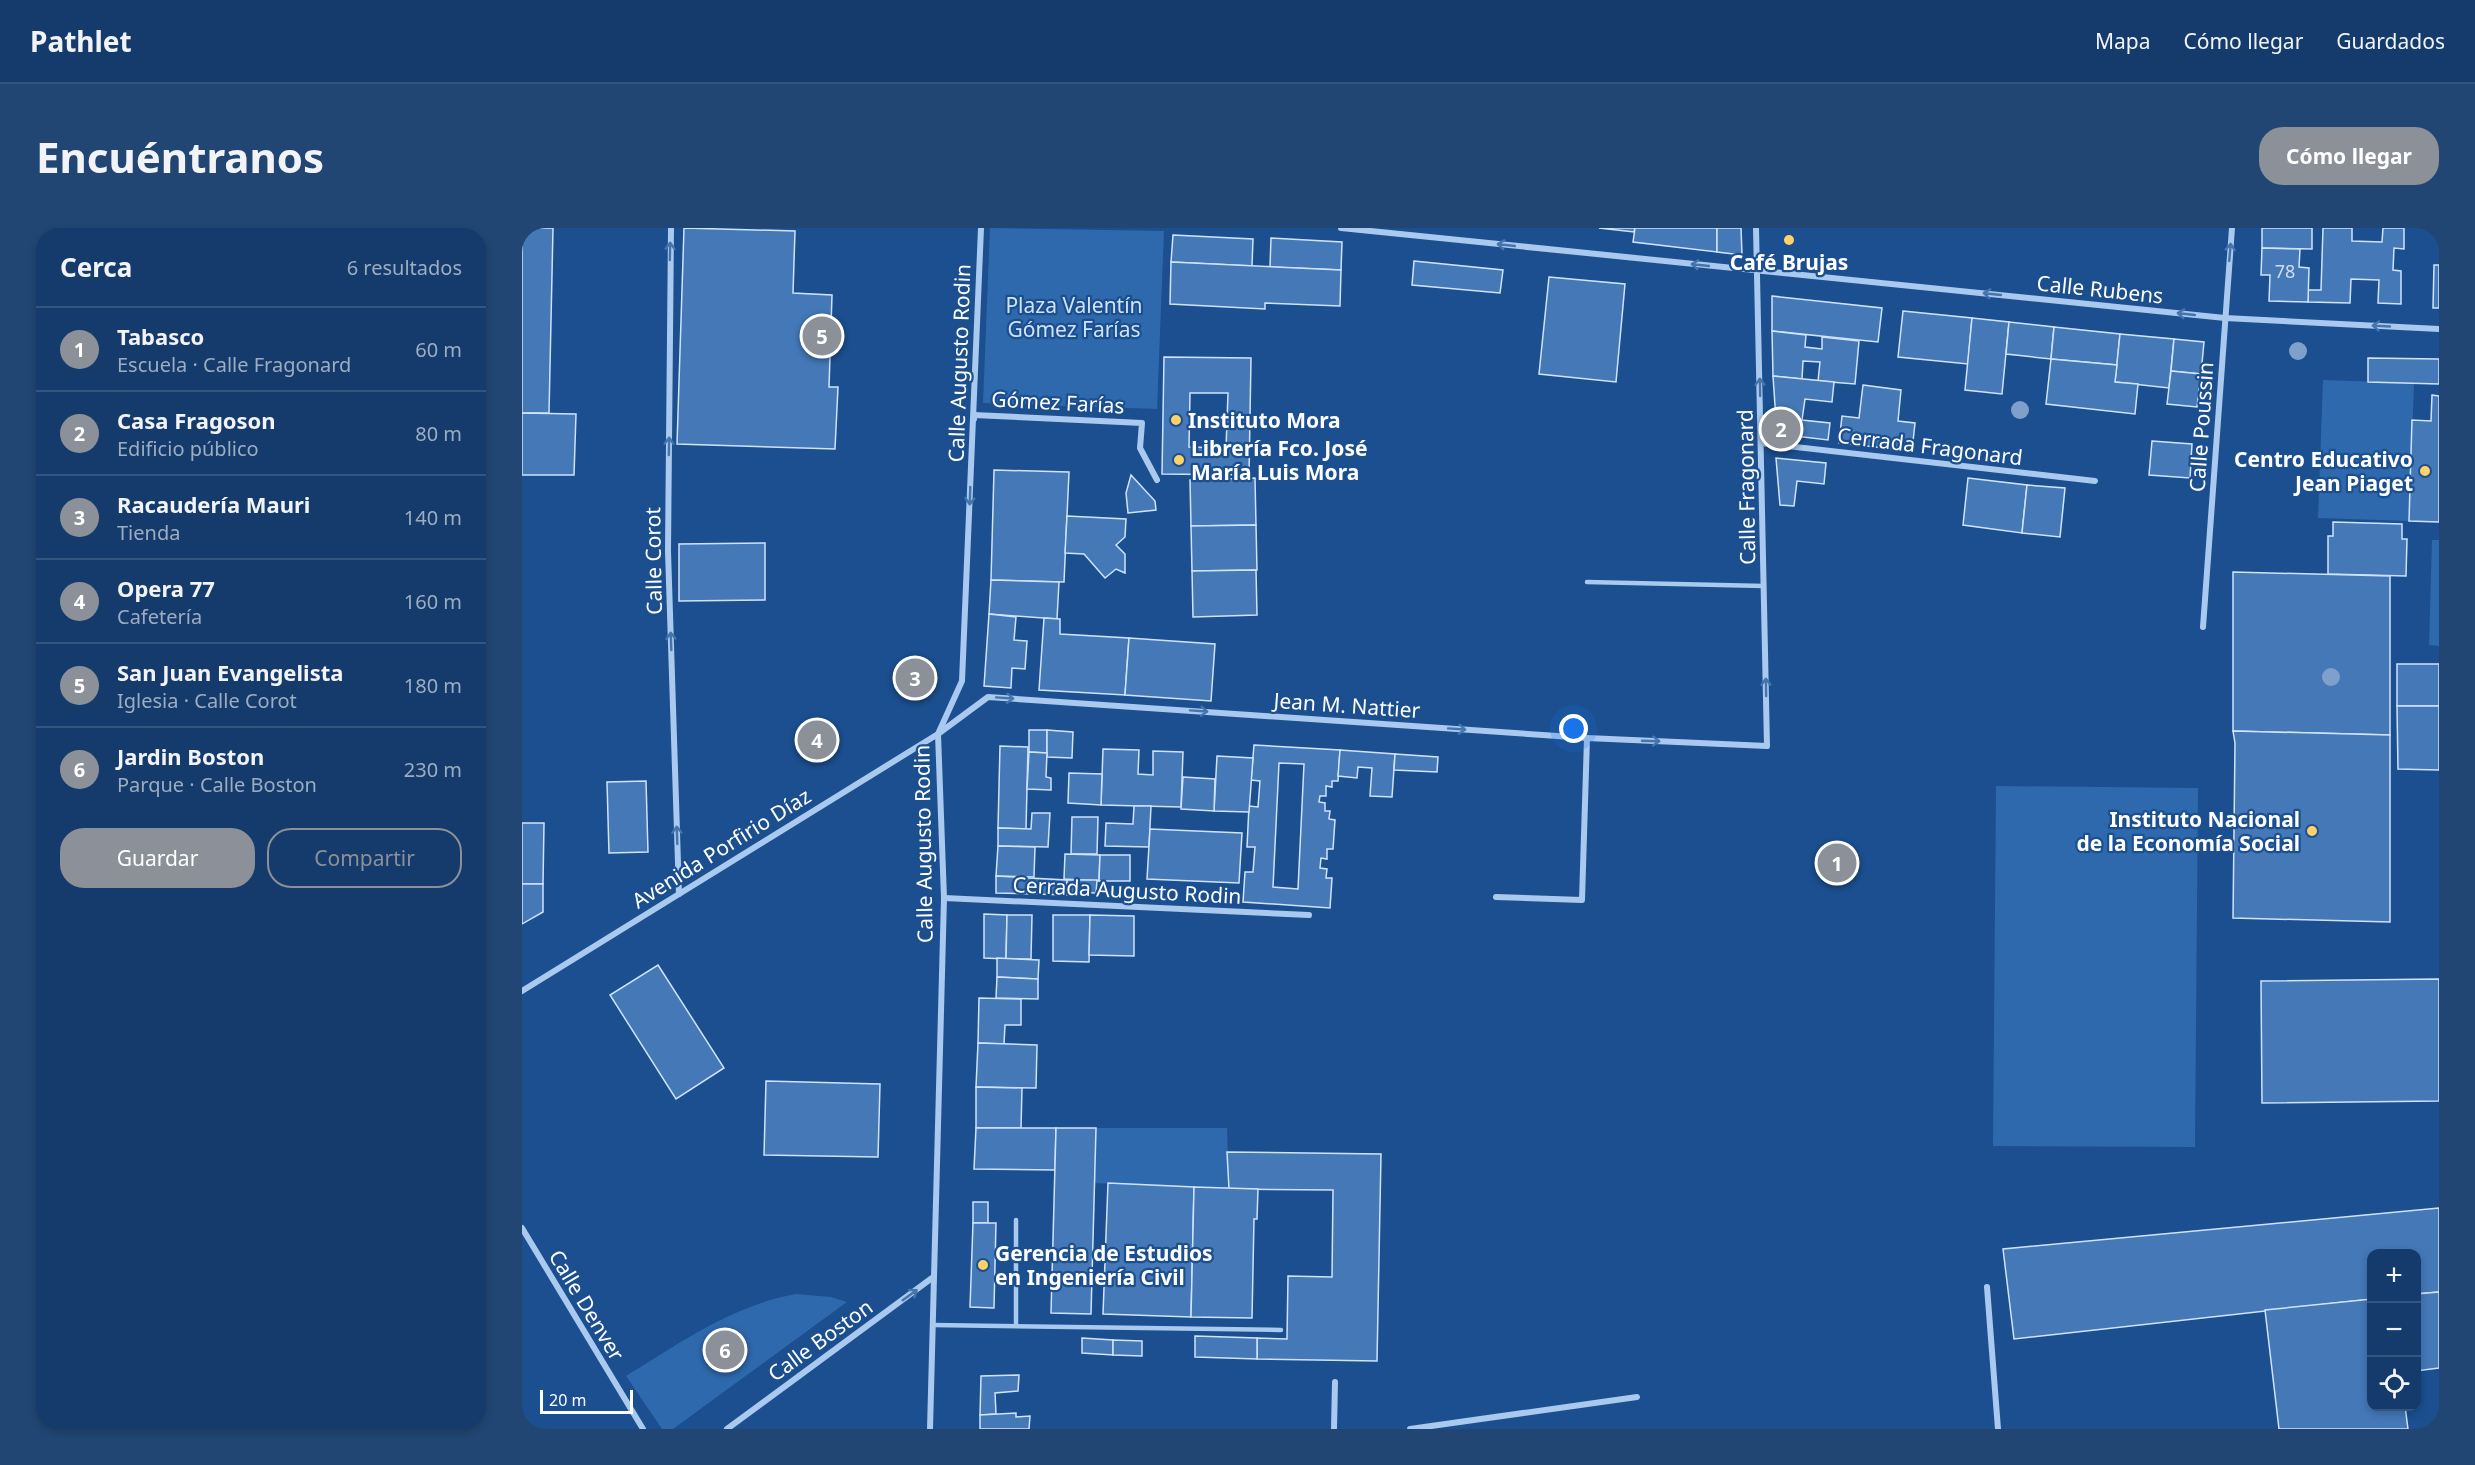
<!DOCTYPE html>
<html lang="es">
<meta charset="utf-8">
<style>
:root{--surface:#143b6b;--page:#214673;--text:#f1f3f6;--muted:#9dadc1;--line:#33557e;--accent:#8c9099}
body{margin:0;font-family:"Noto Sans",sans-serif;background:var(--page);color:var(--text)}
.controls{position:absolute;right:18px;bottom:18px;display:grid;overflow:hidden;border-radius:12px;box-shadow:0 3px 9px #0003}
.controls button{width:54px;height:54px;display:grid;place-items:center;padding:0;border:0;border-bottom:2px solid var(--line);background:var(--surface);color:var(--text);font:30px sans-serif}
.scale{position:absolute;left:18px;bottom:15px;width:93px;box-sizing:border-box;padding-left:6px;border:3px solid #fff;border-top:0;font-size:16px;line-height:21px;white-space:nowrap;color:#fff;-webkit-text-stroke:4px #1b4f8f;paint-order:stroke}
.you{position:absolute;left:1052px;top:501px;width:21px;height:21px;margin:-15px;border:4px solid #fff;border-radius:50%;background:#1a73e8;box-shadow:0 0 0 9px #1a73e833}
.badge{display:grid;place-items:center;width:39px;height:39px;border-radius:50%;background:var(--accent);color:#fff;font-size:20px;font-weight:700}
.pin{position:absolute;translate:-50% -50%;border:3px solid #fff;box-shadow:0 2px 6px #0006}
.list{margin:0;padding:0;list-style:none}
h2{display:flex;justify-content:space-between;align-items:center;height:78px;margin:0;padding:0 24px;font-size:26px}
h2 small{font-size:20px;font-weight:400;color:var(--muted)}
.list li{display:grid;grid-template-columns:39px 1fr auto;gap:18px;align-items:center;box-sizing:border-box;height:84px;padding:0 24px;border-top:2px solid var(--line)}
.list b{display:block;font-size:22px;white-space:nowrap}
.list p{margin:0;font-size:20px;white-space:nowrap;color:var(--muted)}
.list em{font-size:20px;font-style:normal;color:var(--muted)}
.actions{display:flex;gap:12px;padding:18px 24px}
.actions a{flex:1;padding:14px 0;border:2px solid var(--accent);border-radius:24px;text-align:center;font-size:21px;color:var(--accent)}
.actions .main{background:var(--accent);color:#fff}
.icon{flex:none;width:33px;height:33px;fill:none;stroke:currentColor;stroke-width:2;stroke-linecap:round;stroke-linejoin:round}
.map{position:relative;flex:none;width:1917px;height:1201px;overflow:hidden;border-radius:24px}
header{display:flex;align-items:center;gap:36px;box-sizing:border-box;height:84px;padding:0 30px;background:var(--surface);border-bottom:2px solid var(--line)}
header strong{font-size:28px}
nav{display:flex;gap:33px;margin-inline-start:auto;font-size:21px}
.intro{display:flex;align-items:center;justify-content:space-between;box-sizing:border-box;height:144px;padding:0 36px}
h1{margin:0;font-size:42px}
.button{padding:15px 27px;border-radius:24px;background:var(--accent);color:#fff;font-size:21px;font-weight:700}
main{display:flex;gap:36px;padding:0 36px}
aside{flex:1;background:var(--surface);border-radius:24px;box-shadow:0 3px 9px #0003}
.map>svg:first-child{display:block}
</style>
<header>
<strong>Pathlet</strong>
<nav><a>Mapa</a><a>Cómo llegar</a><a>Guardados</a></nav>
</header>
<div class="intro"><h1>Encuéntranos</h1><a class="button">Cómo llegar</a></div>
<main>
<aside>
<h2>Cerca<small>6 resultados</small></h2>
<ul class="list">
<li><span class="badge">1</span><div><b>Tabasco</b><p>Escuela · Calle Fragonard</p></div><em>60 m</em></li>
<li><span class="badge">2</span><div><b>Casa Fragoson</b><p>Edificio público</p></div><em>80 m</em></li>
<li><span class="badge">3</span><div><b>Racaudería Mauri</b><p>Tienda</p></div><em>140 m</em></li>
<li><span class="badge">4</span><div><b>Opera 77</b><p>Cafetería</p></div><em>160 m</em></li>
<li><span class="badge">5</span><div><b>San Juan Evangelista</b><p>Iglesia · Calle Corot</p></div><em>180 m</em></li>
<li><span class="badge">6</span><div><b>Jardin Boston</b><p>Parque · Calle Boston</p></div><em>230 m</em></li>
</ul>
<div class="actions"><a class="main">Guardar</a><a>Compartir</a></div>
</aside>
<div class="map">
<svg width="1917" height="1201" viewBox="0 0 1917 1201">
<rect width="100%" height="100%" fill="#1b4f8f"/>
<g fill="#2e69ad">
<polygon points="468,0 642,3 635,181 461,175"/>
<polygon points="1801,152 1892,155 1887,293 1796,290"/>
<polygon points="1910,312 1917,312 1917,418 1907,417"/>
<polygon points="1474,558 1676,560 1673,919 1471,918"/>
<polygon points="574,900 705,900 707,961 572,955"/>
<path d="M274,1066L309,1069L325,1074L151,1201H140L104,1148C158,1115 211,1077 274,1066Z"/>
</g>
<g fill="#4478b7" stroke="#cfe3fa" stroke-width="1.5" fill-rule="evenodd">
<polygon points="0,0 31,0 27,185 0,185"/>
<polygon points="162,0 273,3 271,65 310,67 307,159 316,159 313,221 155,216"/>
<polygon points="1077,0 1113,0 1112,4"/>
<polygon points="1113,0 1195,0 1195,24 1111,14"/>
<polygon points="1195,0 1219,0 1220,27 1195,24"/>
<polygon points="1740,0 1790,0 1790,21 1740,20"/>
<polygon points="1801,0 1830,0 1830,13 1860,14 1861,0 1882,0 1882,21 1872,20 1871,42 1879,43 1879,76 1856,75 1857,52 1829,51 1828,75 1786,74 1786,62 1799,62"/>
<polygon points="651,7 731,11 730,38 649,34"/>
<polygon points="749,10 820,14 819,42 748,39"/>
<polygon points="1740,20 1778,21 1777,39 1787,40 1786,74 1747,73 1748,47 1739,47"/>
<polygon points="892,33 981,42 978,65 890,57"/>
<polygon points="649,34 819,42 818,78 743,75 743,81 648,76"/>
<polygon points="1912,37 1917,37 1917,80 1911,80"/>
<polygon points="1027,49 1103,56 1094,154 1017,146"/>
<polygon points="1250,68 1360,80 1356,114 1250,103"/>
<polygon points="1381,83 1450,90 1446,136 1376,129"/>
<polygon points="1450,90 1487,94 1480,166 1443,162"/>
<polygon points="1487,94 1532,99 1529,131 1484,126"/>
<polygon points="1532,99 1598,106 1595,137 1529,131"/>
<polygon points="1250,103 1284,107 1283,119 1300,121 1300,109 1337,113 1333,156 1296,153 1298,134 1281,133 1280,151 1251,148"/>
<polygon points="1598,106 1652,111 1647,160 1593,154"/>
<polygon points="1652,111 1682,114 1679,146 1649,143"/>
<path d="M642,129L729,130L727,247L640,246ZM668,165H706L704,220L667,219Z"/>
<polygon points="1846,130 1917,131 1917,156 1846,154"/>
<polygon points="1529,131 1595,137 1593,154 1616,156 1613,186 1524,176"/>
<polygon points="1649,143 1679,146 1675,179 1645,176"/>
<polygon points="1251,148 1312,154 1310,174 1283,171 1280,192 1308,195 1306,212 1255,206"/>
<polygon points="1341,157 1379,162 1376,193 1393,195 1390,223 1317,215 1320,188 1337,190"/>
<polygon points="1910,167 1917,168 1917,294 1887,293 1890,192 1909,193"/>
<polygon points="0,185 54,186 52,247 0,247"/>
<polygon points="1630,213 1670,216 1668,250 1627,247"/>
<polygon points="1254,230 1304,235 1302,256 1275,253 1272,278 1258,277"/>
<polygon points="472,242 547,244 542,354 469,352"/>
<polygon points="609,247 633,273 634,282 606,285 604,265"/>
<polygon points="733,250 734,297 669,298 668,252"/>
<polygon points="1446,250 1505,257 1500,305 1441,297"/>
<polygon points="1505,257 1543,260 1538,309 1500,305"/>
<polygon points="545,288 604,291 603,309 594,317 603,326 603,345 594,341 583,350 562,326 543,325"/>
<polygon points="1811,294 1880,296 1880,311 1885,311 1884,348 1806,346 1806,308 1811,308"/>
<polygon points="734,297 735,342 670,343 669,298"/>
<polygon points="243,315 243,372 157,373 157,316"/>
<polygon points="734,342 735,387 671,389 670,343"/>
<polygon points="1711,344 1868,348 1868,507 1711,503"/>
<polygon points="469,352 537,354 535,391 467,386"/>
<polygon points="467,386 494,389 492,412 505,413 503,441 490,440 489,460 462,458"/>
<polygon points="522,390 538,391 538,406 607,410 603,467 517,462"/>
<polygon points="607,410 693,416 689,473 603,467"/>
<rect x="1875" y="436" width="42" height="42"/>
<polygon points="1875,478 1917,478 1917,542 1876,541"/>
<polygon points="507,502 525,502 525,525 507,524"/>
<polygon points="525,502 551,504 550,530 525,529"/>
<polygon points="1711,503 1868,507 1868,694 1711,690 1713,515"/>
<path d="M732,517L818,522L816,553H810V559L804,558V568H798L797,574L803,575V583H808L807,591L813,592L811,621H805V631L799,630L798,640L805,641L804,650H810L808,680L721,674L723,644H731L733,619H725L727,578L736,579L738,553L729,552ZM757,535L782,536L776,661L751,659Z"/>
<polygon points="478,518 506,519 504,601 476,600"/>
<polygon points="581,521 617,522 616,546 631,547 631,523 661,524 659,579 579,577"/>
<polygon points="818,522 873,526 870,569 848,568 850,540 836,539 835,550 816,548"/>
<polygon points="507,524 525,525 524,549 529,550 529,562 505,561"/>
<polygon points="873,526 916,529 915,544 872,542"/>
<polygon points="695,528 731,530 727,584 692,583"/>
<polygon points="547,545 580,546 579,577 546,575"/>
<polygon points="661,549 693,551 692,583 659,581"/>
<polygon points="124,553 126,624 87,625 85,554"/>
<polygon points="612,578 629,578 627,619 583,618 584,595 611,596"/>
<polygon points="510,585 528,585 526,619 476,618 476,600 509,601"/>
<polygon points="550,589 576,589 575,626 549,626"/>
<polygon points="0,595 22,595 21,656 0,656"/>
<polygon points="628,601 720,605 717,655 625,651"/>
<polygon points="476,618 513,619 512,649 474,648"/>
<polygon points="543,626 578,627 577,653 542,651"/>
<polygon points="578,627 608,627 608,653 577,653"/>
<polygon points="474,648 545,652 545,667 474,665"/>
<polygon points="545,652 575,652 574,665 545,664"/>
<polygon points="0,656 21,656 21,684 0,696"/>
<polygon points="462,686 485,687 484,731 462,730"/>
<polygon points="485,687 510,687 509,731 484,731"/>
<polygon points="531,687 568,687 567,734 531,733"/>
<polygon points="568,687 612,688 612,728 567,727"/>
<polygon points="475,730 517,732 516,751 475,749"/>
<polygon points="136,737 202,840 154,871 88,767"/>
<polygon points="475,749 516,751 516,771 474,770"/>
<polygon points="1917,751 1917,873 1740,875 1739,753"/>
<polygon points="457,770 499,771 499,797 483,797 482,816 456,815"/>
<polygon points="456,815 515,817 514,860 454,859"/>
<polygon points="244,853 358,856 356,929 242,927"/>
<polygon points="454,859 500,860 499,900 454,900"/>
<polygon points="454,900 534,900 533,942 452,941"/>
<polygon points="534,900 574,900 569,1086 529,1085"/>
<polygon points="705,924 859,926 855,1133 735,1131 735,1110 765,1111 766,1048 810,1049 811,962 707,961"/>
<polygon points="586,955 672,959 669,1089 581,1086"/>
<polygon points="672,959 736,961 735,991 732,991 730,1090 669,1089"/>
<rect x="451" y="974" width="15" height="21"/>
<polygon points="1917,980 1917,1064 1894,1066 1894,1026 1850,1026 1850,1071 1492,1111 1481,1021"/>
<polygon points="451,995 474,995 472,1080 448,1079"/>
<polygon points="1917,1064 1917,1140 1894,1143 1894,1066"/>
<polygon points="1850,1071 1850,1178 1883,1178 1886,1201 1757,1201 1743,1082"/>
<polygon points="673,1108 735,1110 735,1131 673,1129"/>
<polygon points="560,1110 591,1112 591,1127 560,1125"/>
<polygon points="591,1112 620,1113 620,1128 591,1127"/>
<polygon points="497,1147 496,1163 473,1165 474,1186 458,1187 459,1148"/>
<polygon points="494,1185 494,1189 508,1188 507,1201 458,1201 458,1187"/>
</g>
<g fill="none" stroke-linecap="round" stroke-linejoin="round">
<g stroke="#a9c9ee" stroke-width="4.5">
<polyline points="1065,354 1242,358"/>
<polyline points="494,992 494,1097"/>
<polyline points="411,1097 759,1102"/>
</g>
<g stroke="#a9c9ee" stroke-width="6">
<polyline points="149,0 146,323 157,666"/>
<polyline points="819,0 1703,90 1917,101"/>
<polyline points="452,191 452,187 620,195 618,220 635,252"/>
<polyline points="1239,215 1573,253"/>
<polyline points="1681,399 1710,0"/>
<polyline points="974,669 1060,672 1065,510"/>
<polyline points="422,670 787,687"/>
<polyline points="0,763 416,506 466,469 1065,510 1245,518 1234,0"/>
<polyline points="0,1000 121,1201"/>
<polyline points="1465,1059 1476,1201"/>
<polyline points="205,1201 410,1050"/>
<polyline points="408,1201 422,670 416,506 440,453 459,0"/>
<polyline points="812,1201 813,1154"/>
<polyline points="888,1201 1115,1169"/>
</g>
</g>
<g fill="#7ea0ca">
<circle cx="1776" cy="123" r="9"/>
<circle cx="1498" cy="182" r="9"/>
<circle cx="1809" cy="449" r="9"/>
</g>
<defs><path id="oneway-shaft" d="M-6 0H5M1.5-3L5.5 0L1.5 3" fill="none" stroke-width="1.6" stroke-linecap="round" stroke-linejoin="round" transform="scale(1.5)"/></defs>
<g stroke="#4674ac">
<use href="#oneway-shaft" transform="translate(984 17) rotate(-174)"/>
<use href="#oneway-shaft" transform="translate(148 23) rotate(-89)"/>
<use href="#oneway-shaft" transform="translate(1708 24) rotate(-85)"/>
<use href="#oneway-shaft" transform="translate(1178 37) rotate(-174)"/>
<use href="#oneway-shaft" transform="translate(1470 66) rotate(-174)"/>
<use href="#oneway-shaft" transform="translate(1664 86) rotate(-174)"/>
<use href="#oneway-shaft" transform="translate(1859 98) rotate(-177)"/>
<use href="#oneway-shaft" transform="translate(1238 159) rotate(-91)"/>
<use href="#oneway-shaft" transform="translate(147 218) rotate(-89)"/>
<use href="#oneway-shaft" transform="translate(448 268) rotate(92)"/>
<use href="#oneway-shaft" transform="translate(149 413) rotate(-92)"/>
<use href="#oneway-shaft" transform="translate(1244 459) rotate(-91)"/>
<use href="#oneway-shaft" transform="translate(483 470) rotate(4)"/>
<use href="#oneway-shaft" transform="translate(677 483) rotate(4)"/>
<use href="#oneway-shaft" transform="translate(935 501) rotate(4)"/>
<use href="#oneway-shaft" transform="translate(1129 513) rotate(2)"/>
<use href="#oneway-shaft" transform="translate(155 607) rotate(-92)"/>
<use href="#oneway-shaft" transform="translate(388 1067) rotate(-36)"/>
</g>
<g fill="#ffd166" stroke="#1b4f8f" stroke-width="2">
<circle cx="1267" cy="12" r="6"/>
<circle cx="654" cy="192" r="6"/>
<circle cx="657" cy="232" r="6"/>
<circle cx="1903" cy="243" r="6"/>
<circle cx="1790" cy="603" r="6"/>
<circle cx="461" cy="1037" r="6"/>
</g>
<g text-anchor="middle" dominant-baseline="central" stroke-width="4.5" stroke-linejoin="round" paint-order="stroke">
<g font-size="18" fill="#d0dded">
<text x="1763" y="43">78</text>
</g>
<g font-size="21" font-weight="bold" fill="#fff" stroke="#1b4f8f" text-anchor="start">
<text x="1267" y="34" text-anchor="middle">Café Brujas</text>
<text x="666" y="192">Instituto Mora</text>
<text x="669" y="220">Librería Fco. José<tspan x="669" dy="24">María Luis Mora</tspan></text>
<text x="1891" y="231" text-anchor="end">Centro Educativo<tspan x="1891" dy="24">Jean Piaget</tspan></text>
<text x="1778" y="591" text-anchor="end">Instituto Nacional<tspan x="1778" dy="24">de la Economía Social</tspan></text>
<text x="473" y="1025">Gerencia de Estudios<tspan x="473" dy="24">en Ingeniería Civil</tspan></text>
</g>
<g font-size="21" fill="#fff" stroke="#1b4f8f">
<text transform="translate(1578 61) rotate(6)">Calle Rubens</text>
<text transform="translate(437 135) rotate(-88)">Calle Augusto Rodin</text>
<text transform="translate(536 174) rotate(3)">Gómez Farías</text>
<text transform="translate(1679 199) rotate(-86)">Calle Poussin</text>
<text transform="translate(1408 218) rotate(7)">Cerrada Fragonard</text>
<text transform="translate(1224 259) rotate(-91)">Calle Fragonard</text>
<text transform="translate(131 333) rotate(-91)">Calle Corot</text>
<text transform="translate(825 477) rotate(4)">Jean M. Nattier</text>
<text transform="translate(401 616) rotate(-91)">Calle Augusto Rodin</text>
<text transform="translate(199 620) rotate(-32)">Avenida Porfirio Díaz</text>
<text transform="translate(605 662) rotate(3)">Cerrada Augusto Rodin</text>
<text transform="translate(65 1077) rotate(59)">Calle Denver</text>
<text transform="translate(298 1112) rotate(-36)">Calle Boston</text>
</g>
<g font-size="21" fill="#cfe3fa" stroke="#1b4f8f">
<text x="552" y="77">Plaza Valentín<tspan x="552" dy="24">Gómez Farías</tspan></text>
</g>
</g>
</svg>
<div class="controls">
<button>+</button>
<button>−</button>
<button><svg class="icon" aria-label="locate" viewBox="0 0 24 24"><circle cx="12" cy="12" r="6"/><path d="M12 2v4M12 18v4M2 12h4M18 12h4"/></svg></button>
</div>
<div class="scale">20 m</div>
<div class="you"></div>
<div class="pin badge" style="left:1315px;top:635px">1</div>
<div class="pin badge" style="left:1259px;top:201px">2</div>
<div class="pin badge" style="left:393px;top:450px">3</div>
<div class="pin badge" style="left:295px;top:512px">4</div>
<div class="pin badge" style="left:300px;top:108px">5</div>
<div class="pin badge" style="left:203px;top:1122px">6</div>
</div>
</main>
